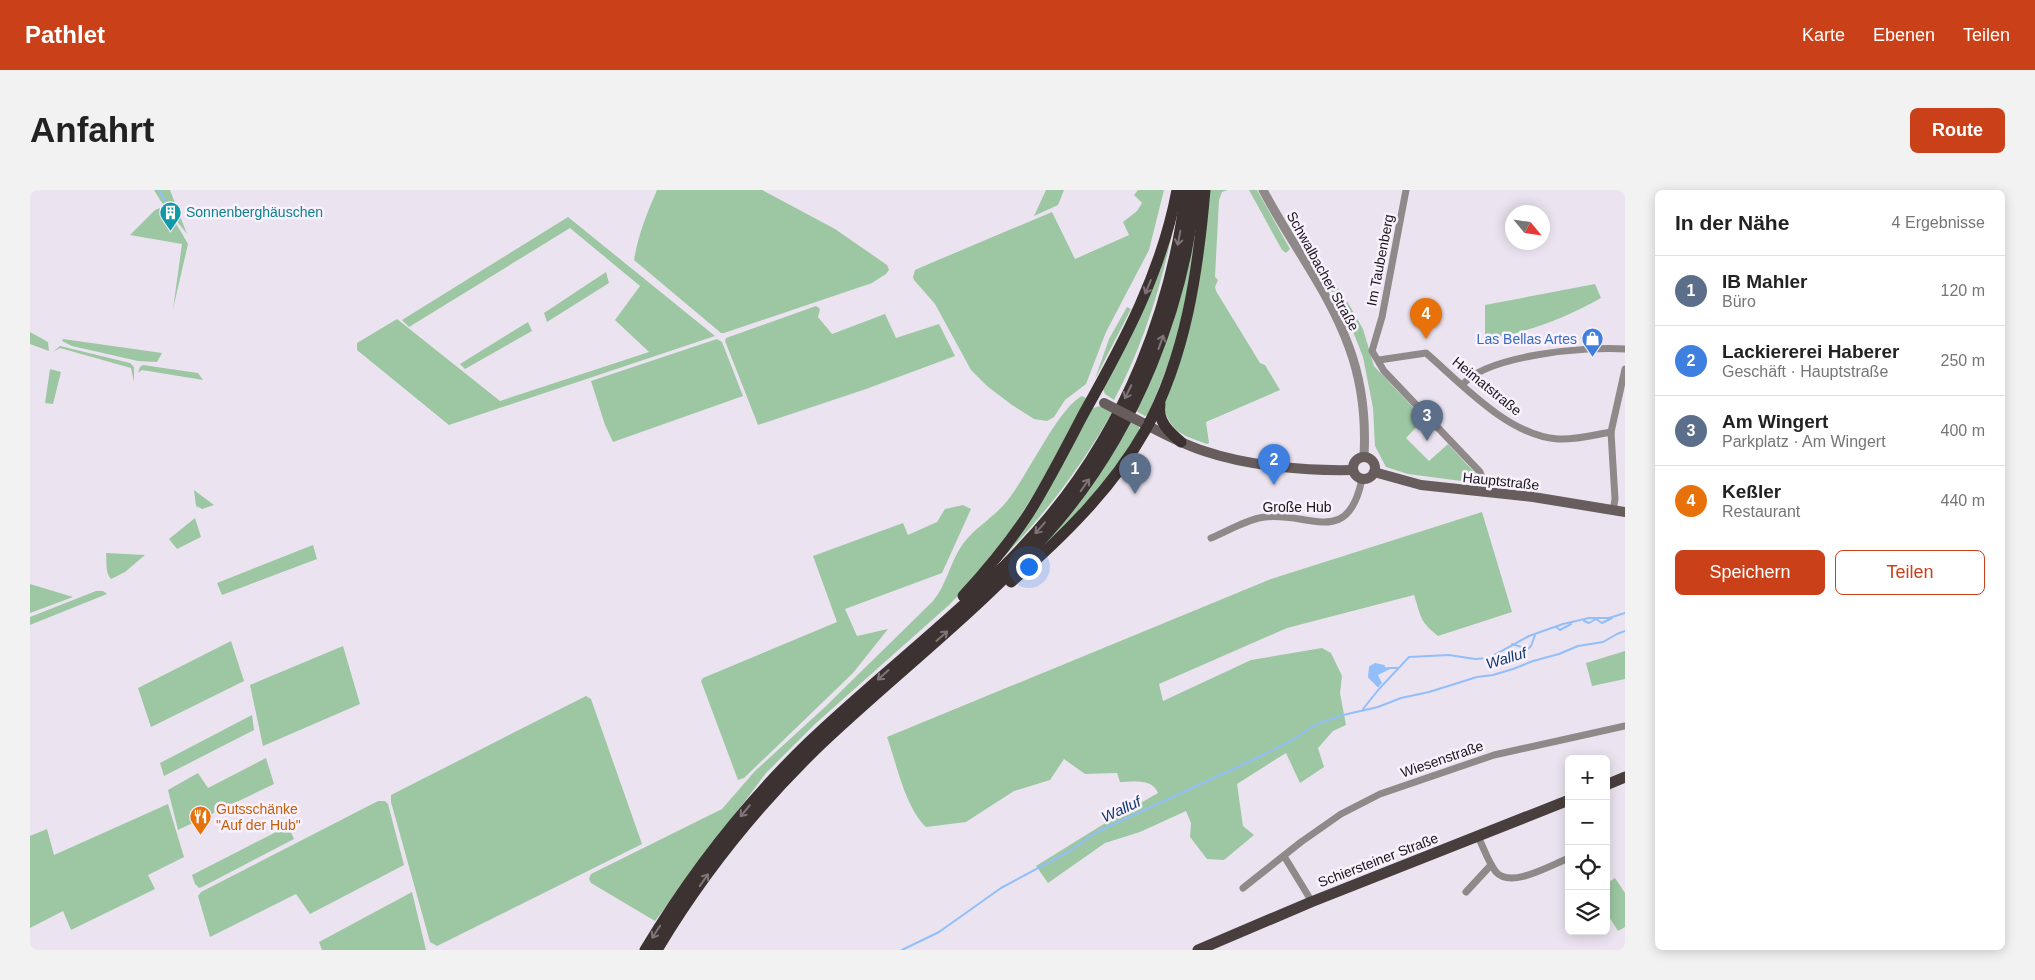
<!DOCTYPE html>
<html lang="de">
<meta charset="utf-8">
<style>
:root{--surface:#fff;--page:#f2f2f2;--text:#222;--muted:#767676;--line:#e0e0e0;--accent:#ca4119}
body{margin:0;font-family:Helvetica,sans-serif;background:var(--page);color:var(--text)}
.controls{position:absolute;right:15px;bottom:15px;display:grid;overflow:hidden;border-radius:8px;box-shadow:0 2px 12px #0003}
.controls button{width:45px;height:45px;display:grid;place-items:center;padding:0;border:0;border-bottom:1px solid var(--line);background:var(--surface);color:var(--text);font:25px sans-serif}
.compass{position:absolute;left:1475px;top:15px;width:45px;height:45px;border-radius:50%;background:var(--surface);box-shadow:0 2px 12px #0003;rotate:119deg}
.you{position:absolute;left:998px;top:376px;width:18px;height:18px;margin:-12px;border:4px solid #fff;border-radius:50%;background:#1a73e8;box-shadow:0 0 0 8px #1a73e833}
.badge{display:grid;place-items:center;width:32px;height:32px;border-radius:50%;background:var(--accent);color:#fff;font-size:16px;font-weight:700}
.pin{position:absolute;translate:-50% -41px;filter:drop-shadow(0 1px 2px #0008)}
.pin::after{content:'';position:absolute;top:26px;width:18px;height:15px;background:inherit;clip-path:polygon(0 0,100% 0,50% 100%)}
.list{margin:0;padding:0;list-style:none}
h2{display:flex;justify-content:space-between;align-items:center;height:65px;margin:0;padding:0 20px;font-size:21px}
h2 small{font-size:16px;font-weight:400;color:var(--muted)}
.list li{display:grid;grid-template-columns:32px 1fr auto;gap:15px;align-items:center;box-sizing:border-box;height:70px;padding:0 20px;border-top:1px solid var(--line)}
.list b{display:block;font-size:19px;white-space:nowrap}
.list p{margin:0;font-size:16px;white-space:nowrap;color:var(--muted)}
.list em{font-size:16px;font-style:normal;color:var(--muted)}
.actions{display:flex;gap:10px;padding:15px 20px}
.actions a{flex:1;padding:11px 0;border:1px solid var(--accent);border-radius:8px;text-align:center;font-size:18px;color:var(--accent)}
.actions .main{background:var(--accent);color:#fff}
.icon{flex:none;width:28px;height:28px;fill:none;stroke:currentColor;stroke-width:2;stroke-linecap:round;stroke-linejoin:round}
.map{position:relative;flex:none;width:1595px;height:760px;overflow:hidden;border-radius:8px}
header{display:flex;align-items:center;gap:30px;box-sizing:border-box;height:70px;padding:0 25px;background:var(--accent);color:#fff}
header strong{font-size:24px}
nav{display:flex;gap:28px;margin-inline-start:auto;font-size:18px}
.intro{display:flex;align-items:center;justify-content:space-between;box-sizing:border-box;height:120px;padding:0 30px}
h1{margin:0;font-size:35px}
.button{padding:12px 22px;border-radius:8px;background:var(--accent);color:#fff;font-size:18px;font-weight:700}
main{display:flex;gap:30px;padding:0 30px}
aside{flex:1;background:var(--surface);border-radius:8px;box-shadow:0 2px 12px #0003}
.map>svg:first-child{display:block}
</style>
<header>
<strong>Pathlet</strong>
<nav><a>Karte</a><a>Ebenen</a><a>Teilen</a></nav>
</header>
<div class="intro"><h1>Anfahrt</h1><a class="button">Route</a></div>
<main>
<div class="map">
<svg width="1595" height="760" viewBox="0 0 1595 760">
<rect width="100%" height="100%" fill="#ebe4f0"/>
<g fill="#9cc7a2">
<polygon points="124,0 140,0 157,44 130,10"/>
<path d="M627,0H732L805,39L857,75L859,80L856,84L842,93L694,143H691L604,70C608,45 617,23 627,0Z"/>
<polygon points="1016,0 1034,0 1028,15 1004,26"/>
<polygon points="1108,0 1134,0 1119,60 1076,142 1056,194 1035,210 1024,227 1017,231 1004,229 982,215 957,196 941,180 905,114 884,90 883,87 885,80 901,73 1022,22 1045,69 1099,45 1093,32 1107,21 1112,13 1104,5"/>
<path d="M1177,0H1198L1192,2L1189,10L1185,87L1188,90L1185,97L1186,101L1230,173L1235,175L1250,200L1176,232L1179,253L1177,254C1149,244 1141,242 1132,213L1148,168Z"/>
<polygon points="1219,0 1227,0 1260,59 1256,63 1252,60"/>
<path d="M130,18C143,25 151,42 158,54L143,119L152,54L100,45L125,20Z"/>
<polygon points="538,27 685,146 419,235 327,160 327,153 367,129 470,211 619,162 585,130 610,96 540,38 379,137 372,130"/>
<polygon points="1167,29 1161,85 1145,157 1118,225 1115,226 1104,220"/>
<path d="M1145,31C1132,93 1114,154 1084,210L1075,204L1073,199Z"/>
<polygon points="1273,48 1317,111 1333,139 1344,176 1394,229 1376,248 1399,271 1418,254 1446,284 1447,293 1378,284 1356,277 1345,256 1343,218 1333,167 1322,139"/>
<polygon points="576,82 579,93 517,132 514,123"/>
<path d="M1565,94L1571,108C1531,130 1501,141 1455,150V115Z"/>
<polygon points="786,116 790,119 788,127 802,144 855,124 866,148 909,134 925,166 836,199 728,235 695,151 696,148"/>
<polygon points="1097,117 1101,119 1065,189 1079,149"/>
<polygon points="498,132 502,141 435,179 430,174"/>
<polygon points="0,142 18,152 19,161 0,154"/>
<polygon points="33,149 132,163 127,172 108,171 42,156 32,151"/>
<polygon points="687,149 692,152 713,206 583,252 575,235 561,191"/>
<polygon points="30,156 100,173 104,177 104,192 101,178 30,158 23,162"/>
<polygon points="113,175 168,183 173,190 112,180 108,183 110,177"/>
<polygon points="20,179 31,182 23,214 15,213"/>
<path d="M1052,206L1056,208V212C1015,287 980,353 919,415L785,534L736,583L625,731L561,693L559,689L561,684L692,619L725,581L795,517L903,411C916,395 919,377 929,360C940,340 963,329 977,311C997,287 1028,218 1052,206Z"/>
<path d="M1069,216L1082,222C1050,280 1013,326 968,373L1061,219Z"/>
<polygon points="1099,231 1109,237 1110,242 1078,288 1029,342 990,379"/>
<polygon points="164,300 184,315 172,319 166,316"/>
<polygon points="933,315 941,319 912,383 815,419 827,446 858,439 823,483 714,588 708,590 671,491 673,488 807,432 783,366 873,333 878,345 907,332 915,319"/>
<path d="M1452,322L1482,422L1408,446C1389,431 1391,426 1384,405L1257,438L1129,494L1133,511L1221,470L1292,458L1301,463L1312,486L1310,503L1316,535L1303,541L1288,558L1294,577L1270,593L1256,563L1207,594L1213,636L1224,645L1194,670L1177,669L1160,647L1161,633L1156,621L1110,642L1075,653L1018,693L1006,676L1077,632L1128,603C1122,588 1103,592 1090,592L1087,583L1055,584L1034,569L1020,590L984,601L936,632L896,637C875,617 867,575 857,547L1241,389Z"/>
<polygon points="165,328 171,347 147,359 139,349"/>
<polygon points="283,355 287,369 192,405 187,393"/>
<path d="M76,363L115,365L95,382L81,389C75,383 77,372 76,363Z"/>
<polygon points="0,394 43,407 0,423"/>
<polygon points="66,401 73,401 77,404 0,435 0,427"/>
<polygon points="201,451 214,491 121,537 108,498"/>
<polygon points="313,456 330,514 233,556 220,495"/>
<polygon points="1595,461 1595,489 1562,496 1556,473"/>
<polygon points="556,506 561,509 612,654 407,756 400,752 361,612 361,605"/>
<polygon points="222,525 224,540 134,586 130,573"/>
<polygon points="236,568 244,594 148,640 138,600 168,583 178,598"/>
<polygon points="348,611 355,611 358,614 374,675 280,724 266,704 180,747 168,706 171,702"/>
<polygon points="138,614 154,667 118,685 125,699 41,740 33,721 0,738 0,646 17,639 24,665"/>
<polygon points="258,636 264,649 172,697 169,698 165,694 162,685"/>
<polygon points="1585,688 1595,703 1595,737 1588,741 1576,722 1576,694"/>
<polygon points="382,702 396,760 292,760 289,752"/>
</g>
<polygon fill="#92befa" points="1345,474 1351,475 1360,479 1348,485 1352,493 1348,497 1339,487 1340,477"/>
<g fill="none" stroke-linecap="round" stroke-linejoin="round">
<g stroke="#92befa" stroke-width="2">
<polyline points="129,0 136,13"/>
<polyline points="1554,431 1559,433 1566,429 1572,433 1582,428"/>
<polyline points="1526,437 1530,440 1541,434"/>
<polyline points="1482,454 1498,459 1501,456 1505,445"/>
<polyline points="1358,478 1368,478"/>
<polyline points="1348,496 1339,487 1340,477 1345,474 1354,476"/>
<polyline points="1333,519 1349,499 1379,467 1419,465 1445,469 1459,468 1499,446 1533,434 1559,428 1579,428 1595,423"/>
<polyline points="872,760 909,742 971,698 1038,662 1067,642 1231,566 1259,552 1287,534 1313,525 1348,517 1371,508 1399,502 1447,487 1463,485 1483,479 1503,471 1529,464 1548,456 1573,452 1587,444 1595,441"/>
</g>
<g stroke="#908989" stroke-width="7">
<polyline points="1376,0 1352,127 1342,161 1354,181 1450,282 1458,303"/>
<path d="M1349,170L1396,163C1432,194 1479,246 1528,249C1546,250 1564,245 1581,242"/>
<path d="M1433,194C1459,165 1557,156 1595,159"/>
<polyline points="1583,321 1585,309 1581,242 1595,179"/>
<path d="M1181,348C1198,341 1217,329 1235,327C1280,322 1318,358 1332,289"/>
<path d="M1448,647C1454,658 1458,672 1466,682C1481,699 1521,675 1539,668"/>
<polyline points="1254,666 1279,707"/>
<polyline points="1213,698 1271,652 1311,624 1350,604 1464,565 1595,536"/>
<polyline points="1436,702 1461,675"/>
</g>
<path stroke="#908989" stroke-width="9" d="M1233,0C1260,52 1299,101 1319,157C1332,192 1336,229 1334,266"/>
<g stroke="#665d5c" stroke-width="10">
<path d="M1111,232C1132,243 1152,254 1174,261C1218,276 1276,281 1322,280"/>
<circle cx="1334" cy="278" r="11"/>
<polyline points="1344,282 1391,295 1503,307 1595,322"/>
</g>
<g stroke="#493e3e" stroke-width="11">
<polyline points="1576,595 1595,587"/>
<polyline points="1168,760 1281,712 1539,610"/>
</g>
<g stroke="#3d3232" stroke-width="11">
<path d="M1130,214C1127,231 1139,242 1151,252"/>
<path d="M981,392C1032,348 1083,298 1116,239C1156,166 1168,81 1175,0"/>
<path d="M933,406C957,380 980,352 999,323C1019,291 1036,257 1054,223C1094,152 1132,81 1147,0"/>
<path d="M615,760C660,685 715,614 778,553C857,477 948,412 1019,327C1096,234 1142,119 1156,0"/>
<path d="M627,760C670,688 724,620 784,561C864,484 955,417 1028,331C1106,238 1153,120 1166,0"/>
</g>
<polyline stroke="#665d5c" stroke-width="10" points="1074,213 1109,231"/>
</g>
<defs><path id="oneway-shaft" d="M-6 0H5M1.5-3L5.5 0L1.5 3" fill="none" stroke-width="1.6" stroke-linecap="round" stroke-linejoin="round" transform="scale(1.25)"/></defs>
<g stroke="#7f7579">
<use href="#oneway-shaft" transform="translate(1149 48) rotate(101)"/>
<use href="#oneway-shaft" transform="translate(1118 97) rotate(112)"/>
<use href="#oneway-shaft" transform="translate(1131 152) rotate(-70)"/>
<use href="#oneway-shaft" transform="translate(1098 202) rotate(116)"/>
<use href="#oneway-shaft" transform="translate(1055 295) rotate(-55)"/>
<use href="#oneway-shaft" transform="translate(1010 338) rotate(131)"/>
<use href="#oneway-shaft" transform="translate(912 446) rotate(-41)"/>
<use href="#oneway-shaft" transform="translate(853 485) rotate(138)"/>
<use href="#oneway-shaft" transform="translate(715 621) rotate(130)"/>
<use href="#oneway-shaft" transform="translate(674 690) rotate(-55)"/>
<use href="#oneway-shaft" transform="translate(626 742) rotate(123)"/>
</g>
<defs>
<symbol id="building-pin" viewBox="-11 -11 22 30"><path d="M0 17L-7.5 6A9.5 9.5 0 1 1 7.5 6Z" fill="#0f9aa8" stroke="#f9f1fd"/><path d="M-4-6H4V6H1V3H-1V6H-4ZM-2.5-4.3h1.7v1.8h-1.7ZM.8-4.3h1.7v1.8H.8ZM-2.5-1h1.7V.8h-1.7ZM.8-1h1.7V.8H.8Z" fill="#fff"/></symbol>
<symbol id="shop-pin" viewBox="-11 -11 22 30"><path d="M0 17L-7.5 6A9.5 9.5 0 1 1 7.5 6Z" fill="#3f7fe0" stroke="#f9f1fd"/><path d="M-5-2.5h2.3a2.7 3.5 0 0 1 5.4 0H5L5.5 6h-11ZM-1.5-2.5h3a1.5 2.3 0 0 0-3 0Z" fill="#fff"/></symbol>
<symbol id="restaurant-pin" viewBox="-11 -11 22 30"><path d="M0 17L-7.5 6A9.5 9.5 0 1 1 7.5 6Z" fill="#e8710a" stroke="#f9f1fd"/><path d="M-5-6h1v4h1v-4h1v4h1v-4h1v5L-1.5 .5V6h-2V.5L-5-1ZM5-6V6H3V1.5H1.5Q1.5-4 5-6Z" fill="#fff"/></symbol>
</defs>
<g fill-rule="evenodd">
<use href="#building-pin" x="128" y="10" width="25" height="34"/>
<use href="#shop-pin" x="1550" y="136" width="25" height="34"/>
<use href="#restaurant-pin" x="158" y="614" width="25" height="34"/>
</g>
<g text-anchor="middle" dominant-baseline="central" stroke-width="5" stroke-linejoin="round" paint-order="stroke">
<g font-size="14" fill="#0d838f" stroke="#f9f1fd" text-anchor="start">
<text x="156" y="22">Sonnenberghäuschen</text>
</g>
<g font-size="14" fill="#19161a" stroke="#f9f1fd">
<text transform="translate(1350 70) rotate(-79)">Im Taubenberg</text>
<text transform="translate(1293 81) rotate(61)">Schwalbacher Straße</text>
<text transform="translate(1457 196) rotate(39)">Heimatstraße</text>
<text transform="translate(1471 291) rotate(6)">Hauptstraße</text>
<text x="1267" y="317">Große Hub</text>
<text transform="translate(1412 569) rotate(-19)">Wiesenstraße</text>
<text transform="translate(1348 670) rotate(-21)">Schiersteiner Straße</text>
</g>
<g font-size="14" fill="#366cbe" stroke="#f9f1fd" text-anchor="end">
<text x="1547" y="149">Las Bellas Artes</text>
</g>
<g font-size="14" fill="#c56008" stroke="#f9f1fd" text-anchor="start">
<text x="186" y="619">Gutsschänke<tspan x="186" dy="16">"Auf der Hub"</tspan></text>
</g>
<g font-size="15" font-style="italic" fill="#103a6f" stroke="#f9f1fd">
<text transform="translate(1476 468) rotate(-17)">Walluf</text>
<text transform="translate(1091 619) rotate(-25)">Walluf</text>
</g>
</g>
</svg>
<div class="controls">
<button>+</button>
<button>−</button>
<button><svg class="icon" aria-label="locate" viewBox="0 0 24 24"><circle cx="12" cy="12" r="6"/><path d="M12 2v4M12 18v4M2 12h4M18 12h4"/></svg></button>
<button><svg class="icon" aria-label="layers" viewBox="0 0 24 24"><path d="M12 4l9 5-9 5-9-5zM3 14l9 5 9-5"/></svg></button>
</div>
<svg class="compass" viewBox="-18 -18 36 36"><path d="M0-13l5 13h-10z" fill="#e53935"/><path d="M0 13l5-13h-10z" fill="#767676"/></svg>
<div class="you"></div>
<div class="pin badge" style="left:1105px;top:304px;background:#5c6f8a">1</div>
<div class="pin badge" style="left:1244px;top:295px;background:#3f7fe0">2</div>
<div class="pin badge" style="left:1397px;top:251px;background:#5c6f8a">3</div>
<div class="pin badge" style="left:1396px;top:149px;background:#e8710a">4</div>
</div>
<aside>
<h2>In der Nähe<small>4 Ergebnisse</small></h2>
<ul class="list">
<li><span class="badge" style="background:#5c6f8a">1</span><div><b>IB Mahler</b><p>Büro</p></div><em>120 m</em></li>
<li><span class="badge" style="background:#3f7fe0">2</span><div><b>Lackiererei Haberer</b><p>Geschäft · Hauptstraße</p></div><em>250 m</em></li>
<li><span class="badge" style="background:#5c6f8a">3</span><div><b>Am Wingert</b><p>Parkplatz · Am Wingert</p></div><em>400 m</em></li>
<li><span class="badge" style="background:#e8710a">4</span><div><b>Keßler</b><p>Restaurant</p></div><em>440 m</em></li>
</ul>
<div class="actions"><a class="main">Speichern</a><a>Teilen</a></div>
</aside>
</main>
